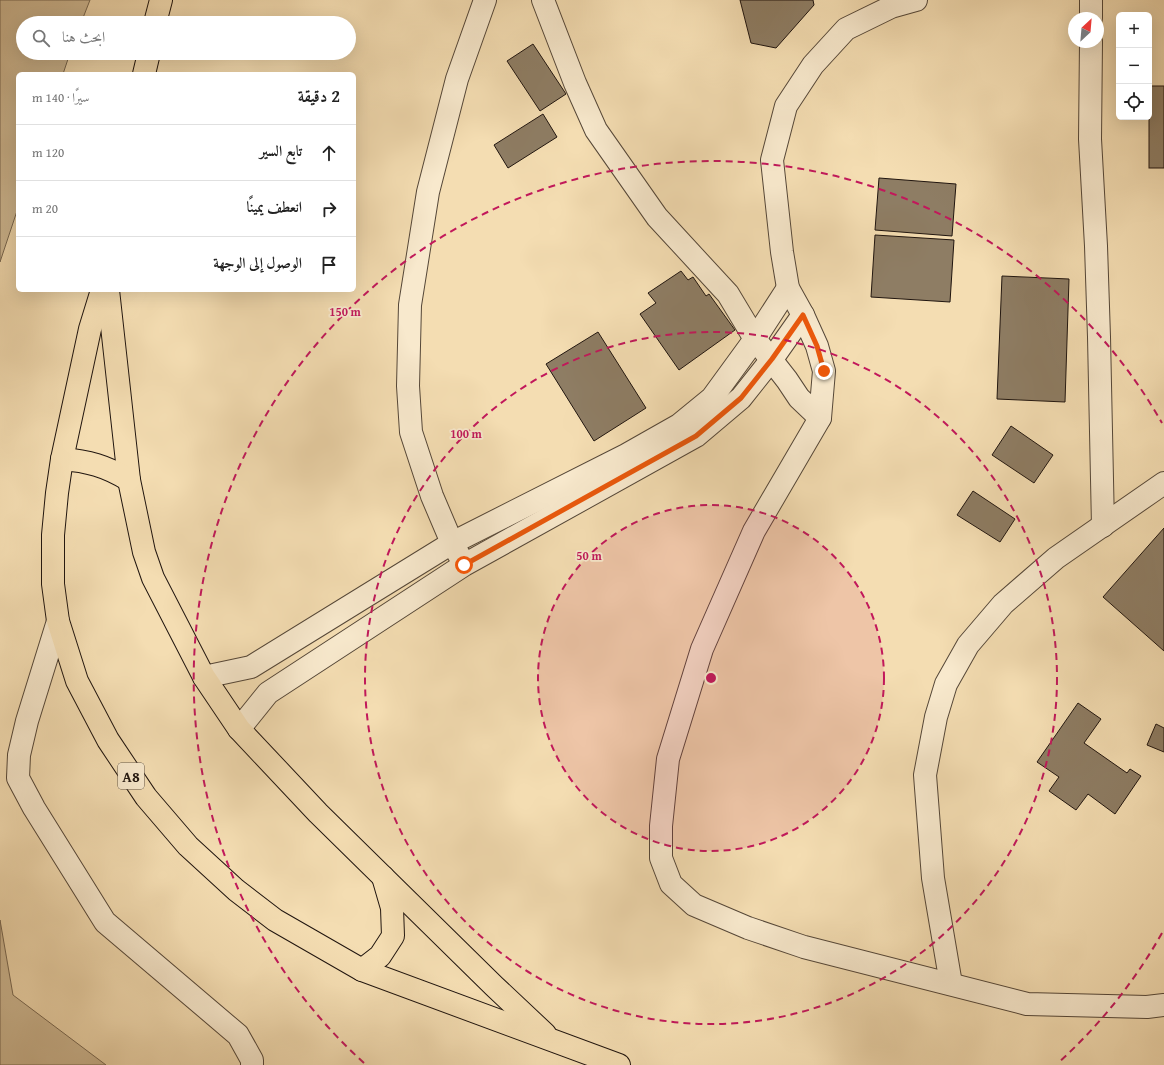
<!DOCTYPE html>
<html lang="ar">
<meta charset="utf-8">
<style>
:root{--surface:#fff;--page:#f2f2f2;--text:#222;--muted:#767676;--line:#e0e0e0}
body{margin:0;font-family:"Gentium Book Plus",Amiri,serif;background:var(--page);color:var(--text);direction:rtl}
.controls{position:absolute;right:12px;top:12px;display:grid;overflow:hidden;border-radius:6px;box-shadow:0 4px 16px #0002}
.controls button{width:36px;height:36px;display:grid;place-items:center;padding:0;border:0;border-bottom:1px solid var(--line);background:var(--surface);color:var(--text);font:20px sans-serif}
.compass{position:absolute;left:1068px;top:12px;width:36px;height:36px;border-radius:50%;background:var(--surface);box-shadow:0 4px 16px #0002;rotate:26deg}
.stop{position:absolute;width:12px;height:12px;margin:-9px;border:3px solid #ea580c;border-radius:50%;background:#fff}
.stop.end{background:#ea580c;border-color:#fff;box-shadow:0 1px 4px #0008}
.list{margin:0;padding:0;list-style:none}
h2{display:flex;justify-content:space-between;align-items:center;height:52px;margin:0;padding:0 16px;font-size:17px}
h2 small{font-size:13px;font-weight:400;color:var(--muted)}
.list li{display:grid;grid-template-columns:26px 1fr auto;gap:12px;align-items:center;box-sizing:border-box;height:56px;padding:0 16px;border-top:1px solid var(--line)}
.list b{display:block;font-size:15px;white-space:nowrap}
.list em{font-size:13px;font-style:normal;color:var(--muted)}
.icon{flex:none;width:22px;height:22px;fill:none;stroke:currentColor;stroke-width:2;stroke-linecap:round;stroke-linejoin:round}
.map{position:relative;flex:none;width:1164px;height:1065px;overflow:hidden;direction:ltr}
.search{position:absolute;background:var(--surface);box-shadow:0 4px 16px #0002;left:16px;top:16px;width:340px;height:44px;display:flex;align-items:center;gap:10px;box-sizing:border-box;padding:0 14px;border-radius:22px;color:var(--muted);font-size:15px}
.panel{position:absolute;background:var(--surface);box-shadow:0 4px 16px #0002;left:16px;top:72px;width:340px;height:220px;border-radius:6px;direction:rtl}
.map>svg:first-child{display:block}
</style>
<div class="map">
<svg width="1164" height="1065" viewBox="0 0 1164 1065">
<rect width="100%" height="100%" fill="#f4ddb2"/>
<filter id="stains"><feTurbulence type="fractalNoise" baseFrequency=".005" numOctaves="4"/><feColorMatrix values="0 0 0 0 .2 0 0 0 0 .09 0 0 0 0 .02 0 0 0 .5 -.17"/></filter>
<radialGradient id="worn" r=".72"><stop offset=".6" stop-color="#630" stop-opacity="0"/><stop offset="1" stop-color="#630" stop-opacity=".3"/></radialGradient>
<g fill="#d0bb96" stroke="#786852">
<polygon points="0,0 90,0 81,23 23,23 23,53 70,53 63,74 18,74 18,208 0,262"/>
<polygon points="0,920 13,995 106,1065 0,1065"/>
</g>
<g fill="#8e7d64" stroke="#20150f">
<polygon points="740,0 813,0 814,5 776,48 751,43"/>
<polygon points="533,44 566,94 540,111 507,61"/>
<rect x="1149" y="86" width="15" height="82"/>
<polygon points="543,114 557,137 508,168 494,145"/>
<polygon points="879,178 956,184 952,236 875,230"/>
<polygon points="875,235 954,240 950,302 871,297"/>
<polygon points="681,271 688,280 693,277 706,296 709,294 735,330 679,370 640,314 656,303 648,293"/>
<polygon points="1002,276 1069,279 1065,402 997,399"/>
<polygon points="598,332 646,408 594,441 546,364"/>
<polygon points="1011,426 1053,455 1034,483 992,455"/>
<polygon points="973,491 1015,519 1000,542 957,515"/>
<polygon points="1164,528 1164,651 1103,597"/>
<polygon points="1078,703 1101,719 1084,743 1127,773 1130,769 1141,776 1115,814 1088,794 1076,810 1049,791 1059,777 1037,762"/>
<polygon points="1156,724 1164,728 1164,752 1147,745"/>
</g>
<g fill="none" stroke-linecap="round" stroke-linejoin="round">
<defs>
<g id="minor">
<polyline points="543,0 575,83 596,130 657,217 728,294 755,339 787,380 799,398 820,418"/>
<polyline points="916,0 891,7 846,29 813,65 786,106 772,160 782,252 788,288 803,315 817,346 824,371 820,418 754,531 702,649 668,759 661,826 661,858 671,884 694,905 748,928 804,947 1027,1004 1147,1007 1164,1005"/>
<polyline points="1091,18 1091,0"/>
<polyline points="1091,42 1090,139 1096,246 1099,337 1103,526"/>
<polyline points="459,555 452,543 432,496 411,432 408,386 410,305 428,192 457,79 485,0"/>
<polyline points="58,621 27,721 19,755 18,778 34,808 105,922 238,1035 252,1060 252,1065"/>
<polyline points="204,677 251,667 452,543 626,455 679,425 712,398 755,339 788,288"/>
<polyline points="239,729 268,693 464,565 696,436 741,398 772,359 803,315"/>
<polyline points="951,984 933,878 925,775 936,717 946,684 968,645 1003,604 1056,558 1164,483"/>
</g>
<g id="highway">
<polyline points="155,23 161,0"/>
<polyline points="144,74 149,53"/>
<polyline points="102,290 90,329 62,459 57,493 53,535 53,584 58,621 77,681 108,740 146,797 188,846 236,890 275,920 362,970 619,1065"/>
<polyline points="108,290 129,480 144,552 153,578 204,677 239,729 318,813 494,986 545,1034"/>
<path d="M62,459C88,461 106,466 129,480"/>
<polyline points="362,970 380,956 393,936 392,908 383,877"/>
</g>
</defs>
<use href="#minor" stroke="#554738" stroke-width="24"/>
<use href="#highway" stroke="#20150f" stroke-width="24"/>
<use href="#minor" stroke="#f8e9cd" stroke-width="22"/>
<use href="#highway" stroke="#f4ddb2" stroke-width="22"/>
</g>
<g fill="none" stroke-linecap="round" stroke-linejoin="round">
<polyline stroke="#ea580c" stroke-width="5" points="464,565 696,436 741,398 772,359 803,315 817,346 824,371"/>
</g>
<circle cx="711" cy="678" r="173" fill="#c2185b" fill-opacity=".12"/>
<g fill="none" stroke="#c2185b" stroke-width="2" stroke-dasharray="7 5">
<circle cx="711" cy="678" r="173"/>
<circle cx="711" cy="678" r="346"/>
<path d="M1162 933A518 518 0 0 1 1058 1063M364 1063A518 518 0 1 1 1162 423"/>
</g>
<g text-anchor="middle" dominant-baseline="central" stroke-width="3.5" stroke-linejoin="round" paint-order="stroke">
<rect fill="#f8e9cd" stroke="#615548" stroke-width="1" x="118" y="763" width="26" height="26" rx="3"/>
<g font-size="15" font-weight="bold" fill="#20150f">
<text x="131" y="776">A8</text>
</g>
</g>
<circle cx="711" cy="678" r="6" fill="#c2185b" stroke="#f8e9cd" stroke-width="2"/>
<g font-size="12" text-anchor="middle" font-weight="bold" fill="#c2185b" stroke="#f8e9cd" stroke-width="3.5" stroke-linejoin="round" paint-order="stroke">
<text x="345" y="316">150 m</text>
<text x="466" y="438">100 m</text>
<text x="589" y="560">50 m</text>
</g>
<rect width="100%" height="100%" filter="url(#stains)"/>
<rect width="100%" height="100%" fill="url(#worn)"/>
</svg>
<div class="controls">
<button>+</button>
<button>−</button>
<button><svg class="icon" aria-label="locate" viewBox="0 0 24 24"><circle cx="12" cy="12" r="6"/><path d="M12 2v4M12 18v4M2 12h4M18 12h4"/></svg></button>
</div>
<svg class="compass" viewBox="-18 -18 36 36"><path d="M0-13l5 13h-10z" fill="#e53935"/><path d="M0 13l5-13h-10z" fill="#767676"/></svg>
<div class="stop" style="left:464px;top:565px"></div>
<div class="stop end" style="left:824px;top:371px"></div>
<div class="search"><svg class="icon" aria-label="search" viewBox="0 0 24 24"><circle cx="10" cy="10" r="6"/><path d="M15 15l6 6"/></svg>ابحث هنا</div>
<section class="panel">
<h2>2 دقيقة<small>سيرًا · 140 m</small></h2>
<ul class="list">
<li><svg class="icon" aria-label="ahead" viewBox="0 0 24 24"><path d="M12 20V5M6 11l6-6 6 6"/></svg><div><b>تابع السير</b></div><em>120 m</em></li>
<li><svg class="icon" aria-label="right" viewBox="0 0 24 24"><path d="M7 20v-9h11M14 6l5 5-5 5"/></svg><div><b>انعطف يمينًا</b></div><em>20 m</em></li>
<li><svg class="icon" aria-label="arrive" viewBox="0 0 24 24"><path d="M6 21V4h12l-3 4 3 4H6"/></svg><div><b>الوصول إلى الوجهة</b></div></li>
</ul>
</section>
</div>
